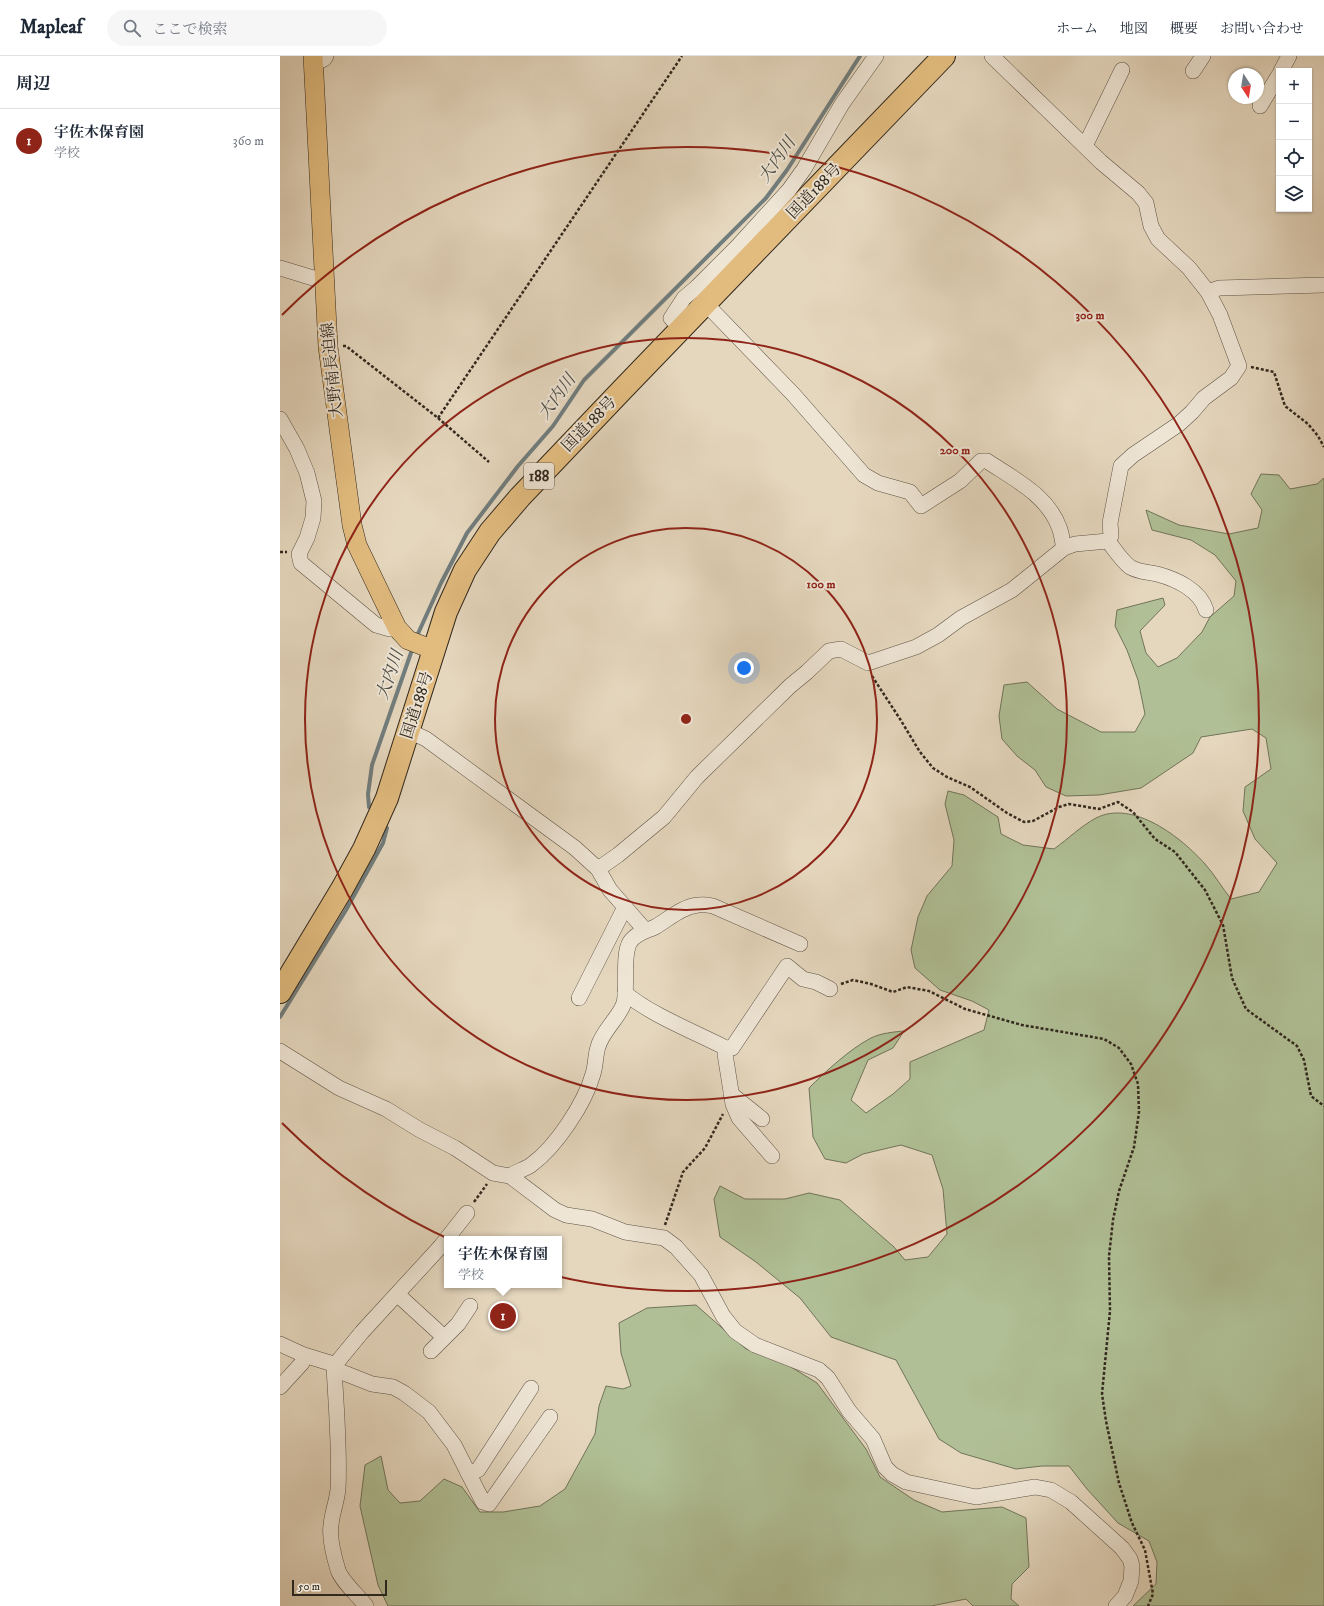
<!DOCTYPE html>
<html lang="ja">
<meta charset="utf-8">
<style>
:root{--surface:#fff;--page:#f6f6f7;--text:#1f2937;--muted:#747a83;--line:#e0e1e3;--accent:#8f2418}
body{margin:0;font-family:"IM FELL DW Pica","Noto Serif JP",serif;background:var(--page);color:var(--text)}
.controls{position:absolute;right:12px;top:12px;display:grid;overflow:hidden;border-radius:0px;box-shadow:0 1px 3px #0004}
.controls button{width:36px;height:36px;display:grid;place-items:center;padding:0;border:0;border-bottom:1px solid var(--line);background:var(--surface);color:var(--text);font:20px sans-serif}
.compass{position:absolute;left:948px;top:12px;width:36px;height:36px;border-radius:50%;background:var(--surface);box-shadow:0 1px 3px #0004;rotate:168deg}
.scale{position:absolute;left:12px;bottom:10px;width:95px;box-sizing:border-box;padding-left:4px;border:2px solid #31281e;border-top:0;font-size:11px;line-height:14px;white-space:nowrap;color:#31281e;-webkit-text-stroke:3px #eee5d5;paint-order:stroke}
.you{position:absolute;left:464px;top:612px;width:14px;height:14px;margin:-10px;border:3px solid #fff;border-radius:50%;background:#1a73e8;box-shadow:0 0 0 6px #1a73e833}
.badge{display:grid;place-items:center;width:26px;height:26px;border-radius:50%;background:var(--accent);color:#fff;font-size:13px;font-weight:700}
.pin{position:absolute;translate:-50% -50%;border:2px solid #fff;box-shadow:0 1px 4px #0006}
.popup{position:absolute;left:164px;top:1180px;width:118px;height:52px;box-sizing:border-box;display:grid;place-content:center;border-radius:0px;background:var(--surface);filter:drop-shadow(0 1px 3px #0005);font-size:13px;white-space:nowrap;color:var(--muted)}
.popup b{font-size:15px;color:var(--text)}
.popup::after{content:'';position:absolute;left:50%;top:100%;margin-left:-8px;border:8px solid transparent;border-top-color:var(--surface)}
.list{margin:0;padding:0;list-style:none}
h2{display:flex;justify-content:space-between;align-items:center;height:52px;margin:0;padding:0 16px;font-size:17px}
h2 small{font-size:13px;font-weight:400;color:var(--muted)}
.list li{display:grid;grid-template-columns:26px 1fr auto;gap:12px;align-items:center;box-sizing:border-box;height:64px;padding:0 16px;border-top:1px solid var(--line)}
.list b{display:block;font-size:15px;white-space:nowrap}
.list p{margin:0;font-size:13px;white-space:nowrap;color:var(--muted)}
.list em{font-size:13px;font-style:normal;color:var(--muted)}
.icon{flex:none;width:22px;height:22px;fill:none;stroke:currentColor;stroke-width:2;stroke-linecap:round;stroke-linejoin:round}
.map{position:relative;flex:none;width:1044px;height:1550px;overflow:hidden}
header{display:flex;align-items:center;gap:24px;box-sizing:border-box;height:56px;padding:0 20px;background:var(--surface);border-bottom:1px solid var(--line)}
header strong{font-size:19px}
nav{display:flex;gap:22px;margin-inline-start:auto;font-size:14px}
.search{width:280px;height:36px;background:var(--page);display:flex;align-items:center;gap:10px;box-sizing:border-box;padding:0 14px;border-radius:22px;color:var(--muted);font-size:15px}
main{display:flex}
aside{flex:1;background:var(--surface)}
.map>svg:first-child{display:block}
</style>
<header>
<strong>Mapleaf</strong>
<div class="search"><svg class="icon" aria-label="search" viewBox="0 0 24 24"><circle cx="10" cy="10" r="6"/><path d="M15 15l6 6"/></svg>ここで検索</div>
<nav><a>ホーム</a><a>地図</a><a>概要</a><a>お問い合わせ</a></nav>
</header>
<main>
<aside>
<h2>周辺<small></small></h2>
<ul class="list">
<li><span class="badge">1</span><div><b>宇佐木保育園</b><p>学校</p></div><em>360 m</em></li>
</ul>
</aside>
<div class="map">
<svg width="1044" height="1550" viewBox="0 0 1044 1550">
<rect width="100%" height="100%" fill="#e5d7be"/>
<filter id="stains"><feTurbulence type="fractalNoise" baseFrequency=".005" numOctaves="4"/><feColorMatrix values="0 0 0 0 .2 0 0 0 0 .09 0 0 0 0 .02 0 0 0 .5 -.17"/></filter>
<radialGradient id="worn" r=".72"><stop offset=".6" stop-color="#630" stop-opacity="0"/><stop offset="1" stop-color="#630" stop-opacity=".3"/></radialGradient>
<g fill="#b0bf95" stroke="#70745a">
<path d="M981,418L999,419L1010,433L1037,428L1044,422V1550H853L876,1528L877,1506L869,1485L838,1467L807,1433L789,1410H762L736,1413L681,1397L659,1383L616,1304L551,1281L520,1242L476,1206L440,1181L434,1143L440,1130L465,1143H505L529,1137L560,1144L614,1191L625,1204L648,1201L667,1178L663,1133L652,1099L621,1089L583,1098L566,1107L545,1103L533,1081L529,1032C546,1015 570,993 591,982C601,977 614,976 624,975L613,992L588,1004L571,1044L586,1057L613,1038L630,1023V1006L704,974L709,954L692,945L660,934L635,912L631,894L638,861L647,840L672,810L674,784L665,748L668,735L684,739L718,761L721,778L743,789L774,793C788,783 801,770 816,762C853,743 902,782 925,808C935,819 942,832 951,843L979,836L997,807L975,783L963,755L965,731L991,713L986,682L972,673L921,681L913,697L861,732L819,739L786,740L766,731L755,714L737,700L722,683L719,660L724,629L747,626L777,653L821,676H855L865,658L858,624L847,594L835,570L837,554L883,542L885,549L860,575L866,597L878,611L897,602L922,576L930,561L954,540L956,525L935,499L911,484L872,474L866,454L899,469L949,478L978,472L982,454L971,438Z"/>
<polygon points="416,1249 466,1293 508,1309 537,1327 586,1393 600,1421 634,1444 662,1456 722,1451 746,1462 749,1511 732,1528 731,1543 739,1550 693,1550 686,1543 651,1550 108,1550 98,1529 80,1450 85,1409 101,1400 108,1434 120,1447 140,1445 164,1423 182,1431 200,1456 223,1456 260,1450 285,1433 315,1378 319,1350 326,1330 343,1333 351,1330 341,1297 339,1267 367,1252"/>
</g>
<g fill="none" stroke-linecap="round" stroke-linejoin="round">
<g stroke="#717d7d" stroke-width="4">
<polyline points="136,582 161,527 187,477 238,410 273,370 304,324 486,142 507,114 580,0"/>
<polyline points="89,751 88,738 92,709 133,591"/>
<polyline points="0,961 66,854 103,787 107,772"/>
</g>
<defs>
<g id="minor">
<polyline points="34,7 44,3 46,0"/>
<polyline points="913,15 923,0"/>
<polyline points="1001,15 1009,0"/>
<polyline points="980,50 999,19"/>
<polyline points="805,90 842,14"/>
<polyline points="0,212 33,222 44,222"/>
<polyline points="928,236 939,232 1044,229"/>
<path d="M425,247L513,338L584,419L598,427L630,436L641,450L680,425L701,405H707C734,423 767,439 779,471C782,478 782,485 784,492"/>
<polyline points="401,273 391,262 404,242 417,231 457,191 509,134 524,113 562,48 596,0"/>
<polyline points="0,363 17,393 27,417 34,445 33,462 27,482 19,498 21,507 96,569 110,573 117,572"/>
<path d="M828,485C835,494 841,504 850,511C858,516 868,516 877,518C896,523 920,534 926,554"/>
<polyline points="129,675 146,683 295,792 318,813 330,834 365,874"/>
<polyline points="318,813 338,799 384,761 417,721 510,630 527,616 549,595 561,593 588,607 636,591 658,579 681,562 732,534 784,492 795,488 828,485 831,480 830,467 841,410 853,399 899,368 912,356 924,342 951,322 959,310 940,259 928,236 909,212 878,183 871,170 866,147 858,137 821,106 712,0"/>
<path d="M345,937C371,959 415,976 446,992H452L507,910L523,923L536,926L550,933"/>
<polyline points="299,942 345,851"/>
<polyline points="446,992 445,998 453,1048 459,1062 492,1100"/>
<polyline points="0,995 59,1032 106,1053 140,1074 175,1092 213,1117 230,1120 275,1154 286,1159 312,1163 345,1176 384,1182 396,1191 421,1219 443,1260 455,1275 475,1289 539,1314 548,1322 569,1355 593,1383 605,1411 612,1418 626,1426 696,1441 755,1431 771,1434 791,1446 842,1492 850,1503 852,1510 851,1525 845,1540 836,1550"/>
<polyline points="451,1038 482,1063"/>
<path d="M230,1120C236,1115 244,1114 251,1109C276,1091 305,1047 313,1018C316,1009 315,1000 318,991C322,975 339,962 344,947C348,931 342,899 350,886C356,877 367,875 375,871C389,863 401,851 418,849C423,848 428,849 433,850L520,888"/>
<polyline points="117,1238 164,1281"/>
<polyline points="0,1288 24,1299 50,1307 59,1315 92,1328 113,1331 124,1337 149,1356 174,1389 203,1446 209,1448 270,1361"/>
<polyline points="151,1295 178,1268 190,1250"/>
<polyline points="0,1331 22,1307 24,1299"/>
<polyline points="188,1417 198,1414 251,1332"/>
<path d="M86,1550C78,1539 62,1526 58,1514C54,1501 49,1483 51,1469C52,1457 57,1445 58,1433C60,1392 56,1351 54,1310L82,1276L161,1190L187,1157"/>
</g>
<polyline id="major" points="33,0 48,291 72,469 77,489 117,572 128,584 154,594"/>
<polyline id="highway" points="0,936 62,833 84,793 107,742 166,556 185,514 210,476 240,441 341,335 664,0"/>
</defs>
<use href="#minor" stroke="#5e5446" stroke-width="16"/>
<use href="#major" stroke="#31281e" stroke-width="20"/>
<use href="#highway" stroke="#31281e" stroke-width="24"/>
<g stroke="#31281e" stroke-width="2.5" stroke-dasharray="3 2" stroke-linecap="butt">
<polyline points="63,290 66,290 158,362 402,0"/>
<polyline points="971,311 994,316 1005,350 1028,368 1038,380 1044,391"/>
<polyline points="158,362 209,406"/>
<polyline points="0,496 7,496"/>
<polyline points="592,620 620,663 640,696 653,712 667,721 690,731 727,757 744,766 753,765 779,751 789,748 819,753 838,746 853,756 875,783 895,796 925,834 943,869 952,922 966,953 1017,990 1024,1004 1031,1040 1044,1050"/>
<polyline points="561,928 573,924 591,928 613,936 627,931 649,935 685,953 742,969 824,983 839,992 851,1008 858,1028 859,1056 854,1091 839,1135 833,1164 829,1200 830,1255 822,1338 826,1365 839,1427 852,1467 865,1494 873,1538 868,1550"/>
<polyline points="194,1146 207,1128"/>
<polyline points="385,1169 403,1116 425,1092 443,1058"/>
</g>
<use href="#minor" stroke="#eee5d5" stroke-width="15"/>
<use href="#major" stroke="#e2bc7f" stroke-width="19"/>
<use href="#highway" stroke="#e2bc7f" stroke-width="22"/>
</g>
<g fill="none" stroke="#8f2418" stroke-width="2">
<circle cx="406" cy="663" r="191"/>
<circle cx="406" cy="663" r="381"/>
<path d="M2 259A572 572 0 1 1 2 1067"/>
</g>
<g text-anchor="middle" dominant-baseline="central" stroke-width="4" stroke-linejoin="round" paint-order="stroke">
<rect fill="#eee5d5" stroke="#6a6155" stroke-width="1" x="244" y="407" width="30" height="26" rx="3"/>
<g font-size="15" font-weight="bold" fill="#31281e">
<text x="259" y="420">188</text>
</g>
<g font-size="16" fill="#31281e" stroke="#eee5d5">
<text transform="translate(534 135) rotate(-46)">国道188号</text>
<text transform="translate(52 314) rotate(-96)">大野南長迫線</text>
<text transform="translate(309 368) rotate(-46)">国道188号</text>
<text transform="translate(137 649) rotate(-72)">国道188号</text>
</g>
<g font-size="17" font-style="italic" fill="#4c4c46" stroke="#eee5d5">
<text transform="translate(497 104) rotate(-55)">大内川</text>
<text transform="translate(277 341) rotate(-54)">大内川</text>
<text transform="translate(110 619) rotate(-71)">大内川</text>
</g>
</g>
<circle cx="406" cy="663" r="6" fill="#8f2418" stroke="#eee5d5" stroke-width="2"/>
<g font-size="12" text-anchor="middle" font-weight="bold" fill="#8f2418" stroke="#eee5d5" stroke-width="4" stroke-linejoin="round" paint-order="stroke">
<text x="810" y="263">300 m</text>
<text x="675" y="398">200 m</text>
<text x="541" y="532">100 m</text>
</g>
<rect width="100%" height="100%" filter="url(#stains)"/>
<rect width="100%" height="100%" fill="url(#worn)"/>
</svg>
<div class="controls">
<button>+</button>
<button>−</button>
<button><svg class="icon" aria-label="locate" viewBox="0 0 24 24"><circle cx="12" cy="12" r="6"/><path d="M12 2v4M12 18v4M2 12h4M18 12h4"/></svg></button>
<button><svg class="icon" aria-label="layers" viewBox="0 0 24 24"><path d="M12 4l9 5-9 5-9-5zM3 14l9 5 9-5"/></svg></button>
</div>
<svg class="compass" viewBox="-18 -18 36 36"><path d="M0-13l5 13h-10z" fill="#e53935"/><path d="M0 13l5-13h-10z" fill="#747a83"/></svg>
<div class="scale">50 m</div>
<div class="you"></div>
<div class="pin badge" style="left:223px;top:1260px">1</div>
<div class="popup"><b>宇佐木保育園</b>学校</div>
</div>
</main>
